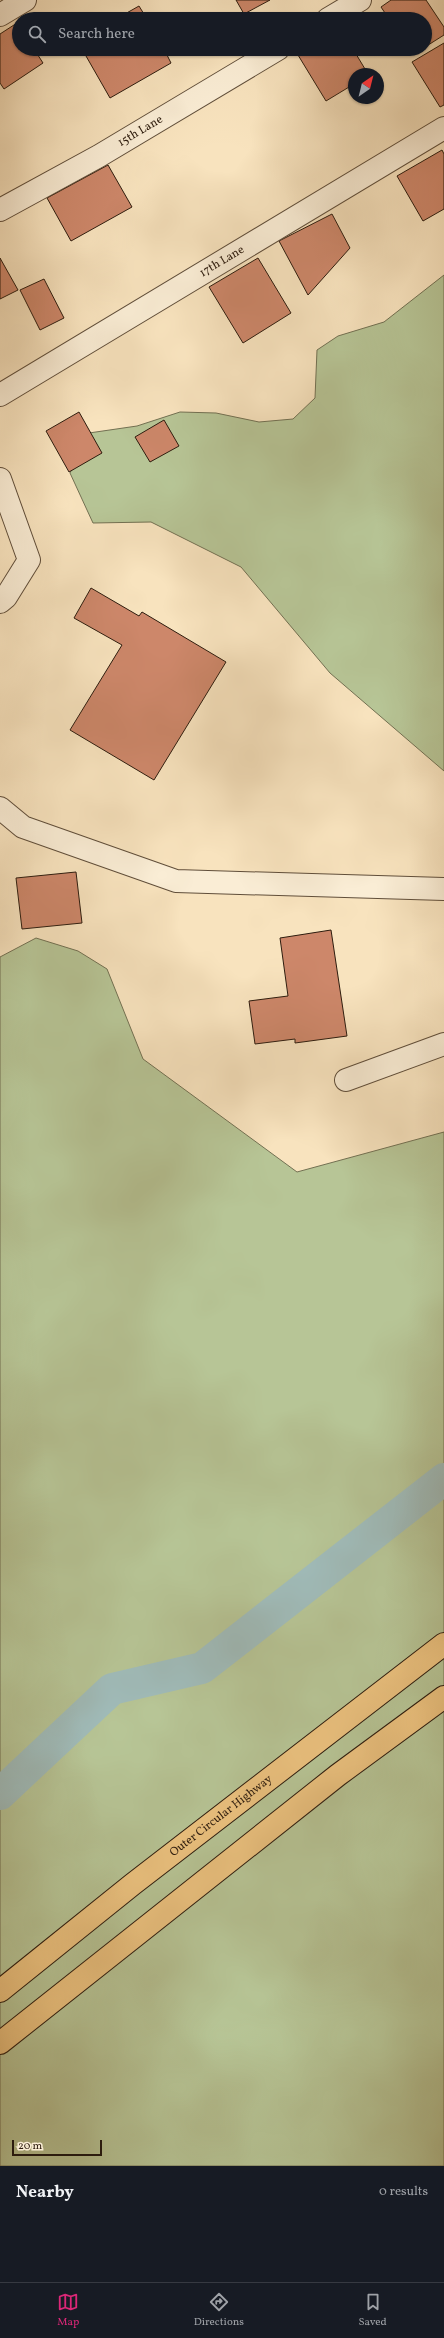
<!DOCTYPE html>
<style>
:root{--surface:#171b24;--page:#20242c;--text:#f1f3f6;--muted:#9ea1a6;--line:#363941;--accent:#db2777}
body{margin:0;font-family:Vollkorn,serif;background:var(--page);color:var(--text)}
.compass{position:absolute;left:348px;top:68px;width:36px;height:36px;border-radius:50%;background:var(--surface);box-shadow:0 1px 3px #0004;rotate:35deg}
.scale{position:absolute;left:12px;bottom:10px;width:90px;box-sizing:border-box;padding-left:4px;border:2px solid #2d1c0e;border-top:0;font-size:11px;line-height:14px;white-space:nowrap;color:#2d1c0e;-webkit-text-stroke:3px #faedd5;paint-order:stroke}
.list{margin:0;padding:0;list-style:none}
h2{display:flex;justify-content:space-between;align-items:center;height:52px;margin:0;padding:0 16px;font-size:17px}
h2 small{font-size:13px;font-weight:400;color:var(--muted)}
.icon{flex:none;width:22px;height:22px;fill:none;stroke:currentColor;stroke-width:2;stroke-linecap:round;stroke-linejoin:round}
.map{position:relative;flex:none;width:444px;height:2166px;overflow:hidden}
.search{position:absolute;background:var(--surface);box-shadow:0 1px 3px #0004;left:12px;right:12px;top:12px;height:44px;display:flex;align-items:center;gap:10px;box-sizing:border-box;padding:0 14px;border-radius:22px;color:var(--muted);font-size:15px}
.sheet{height:116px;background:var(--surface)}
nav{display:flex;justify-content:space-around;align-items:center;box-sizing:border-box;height:56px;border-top:1px solid var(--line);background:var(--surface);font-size:11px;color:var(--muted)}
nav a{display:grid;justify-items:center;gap:2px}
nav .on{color:var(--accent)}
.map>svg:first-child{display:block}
</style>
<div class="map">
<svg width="444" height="2166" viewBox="0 0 444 2166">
<rect width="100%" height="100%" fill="#f8e3be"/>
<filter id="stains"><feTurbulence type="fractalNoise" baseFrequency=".005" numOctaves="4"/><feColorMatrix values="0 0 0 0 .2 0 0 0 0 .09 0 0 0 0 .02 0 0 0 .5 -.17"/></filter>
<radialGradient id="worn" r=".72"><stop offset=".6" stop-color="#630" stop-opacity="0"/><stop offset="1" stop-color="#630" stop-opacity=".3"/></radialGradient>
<g fill="#b7c596" stroke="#727052">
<polygon points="444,275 444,771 330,673 241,567 151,522 93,523 70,473 89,433 137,426 180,412 216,413 259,422 293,419 315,398 317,350 338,336 384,322"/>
<polygon points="36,938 78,951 107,969 143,1059 297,1172 444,1132 444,2166 0,2166 0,957"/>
</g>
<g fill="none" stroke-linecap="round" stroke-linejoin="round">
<polyline stroke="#a0bcba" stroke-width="32" points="0,1794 112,1689 202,1668 444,1479"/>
</g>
<g fill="#cd876a" stroke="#2d1c0e">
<polygon points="236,0 270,0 244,14"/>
<polygon points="391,0 426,0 444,27 444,35 425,47 425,19 389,19 381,7"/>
<polygon points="139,6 147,19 116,19"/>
<polygon points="17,23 19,27 19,49 34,49 43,63 4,89 0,83 0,34"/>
<polygon points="444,43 444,105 440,107 412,62"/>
<polygon points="82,49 164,49 171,63 110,98"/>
<polygon points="309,49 353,49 368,74 354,74 354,84 326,101 298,55"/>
<polygon points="442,150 444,154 444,209 423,221 397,176"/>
<polygon points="108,165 132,207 71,241 47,198"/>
<polygon points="332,214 350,248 308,295 279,241"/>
<polygon points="0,258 18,290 0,299"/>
<polygon points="258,258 291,313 243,343 209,287"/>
<polygon points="44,279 64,318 40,330 20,290"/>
<polygon points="79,412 102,453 69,472 46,431"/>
<polygon points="164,420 179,446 150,462 135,437"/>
<polygon points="91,588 139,616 142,612 226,662 154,780 70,730 122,645 74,618"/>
<polygon points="76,872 82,923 22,929 16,878"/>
<polygon points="331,930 347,1036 295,1043 295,1039 255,1044 249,1001 288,996 280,938"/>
</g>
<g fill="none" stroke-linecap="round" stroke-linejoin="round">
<defs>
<g id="minor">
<polyline points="0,15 25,0"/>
<polyline points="328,19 360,0"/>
<path id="s1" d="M0,210L99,156L278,49"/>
<path id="s2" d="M0,395L444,128"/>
<polyline points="0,479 29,560 6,597 0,602"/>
<polyline points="0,808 23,827 176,881 444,889"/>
<polyline points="346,1080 444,1044"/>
</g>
<g id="highway">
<path id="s3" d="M0,1991L133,1884L444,1644"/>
<polyline points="0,2043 338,1775 444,1697"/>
</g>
</defs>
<use href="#minor" stroke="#604e3a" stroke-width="24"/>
<use href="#highway" stroke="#2d1c0e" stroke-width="24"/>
<use href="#minor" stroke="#faedd5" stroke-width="22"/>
<use href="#highway" stroke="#ecc27f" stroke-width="22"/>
</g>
<g text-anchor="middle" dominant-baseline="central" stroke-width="4" stroke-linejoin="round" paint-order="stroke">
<g font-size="12" fill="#2d1c0e" stroke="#faedd5">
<text stroke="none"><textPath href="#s1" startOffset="161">15th Lane</textPath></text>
<text stroke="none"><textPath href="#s2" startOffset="259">17th Lane</textPath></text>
<text stroke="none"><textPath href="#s3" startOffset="282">Outer Circular Highway</textPath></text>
</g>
</g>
<rect width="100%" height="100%" filter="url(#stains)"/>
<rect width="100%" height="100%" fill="url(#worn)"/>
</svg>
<svg class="compass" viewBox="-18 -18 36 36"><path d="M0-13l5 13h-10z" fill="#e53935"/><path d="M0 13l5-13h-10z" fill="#9ea1a6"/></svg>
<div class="scale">20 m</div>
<div class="search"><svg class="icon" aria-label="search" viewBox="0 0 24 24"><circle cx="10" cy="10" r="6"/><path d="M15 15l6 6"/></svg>Search here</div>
</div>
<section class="sheet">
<h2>Nearby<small>0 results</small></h2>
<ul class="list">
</ul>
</section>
<nav>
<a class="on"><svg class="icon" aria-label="map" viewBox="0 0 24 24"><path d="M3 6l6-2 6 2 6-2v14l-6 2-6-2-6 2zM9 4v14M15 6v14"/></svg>Map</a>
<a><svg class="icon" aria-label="directions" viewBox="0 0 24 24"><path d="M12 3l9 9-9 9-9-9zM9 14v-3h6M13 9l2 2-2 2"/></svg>Directions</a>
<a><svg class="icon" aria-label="saved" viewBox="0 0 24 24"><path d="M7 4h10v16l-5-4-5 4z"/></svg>Saved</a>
</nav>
